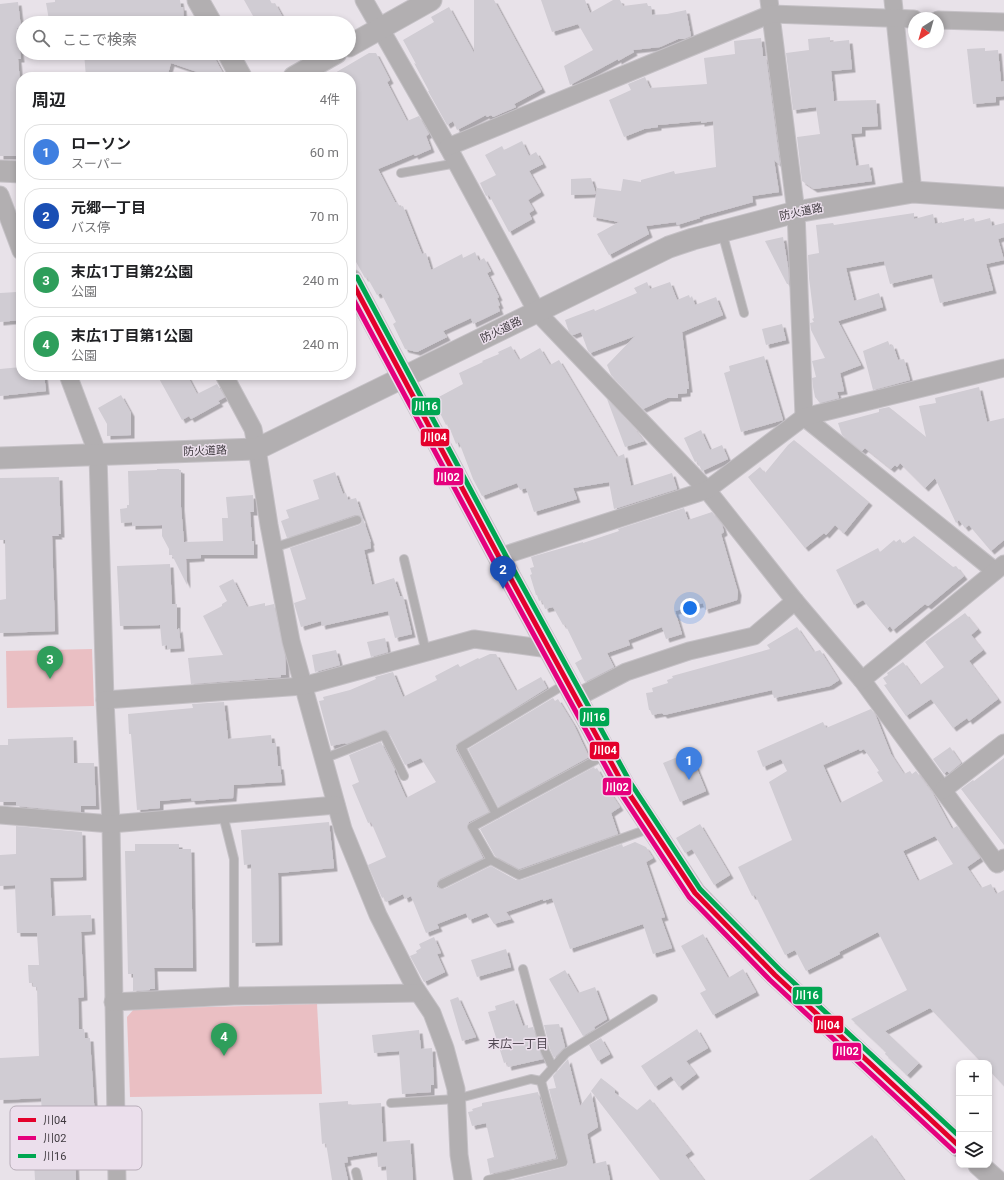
<!DOCTYPE html>
<html lang="ja">
<meta charset="utf-8">
<style>
:root{--surface:#fff;--page:#f2f2f2;--text:#202124;--muted:#757577;--line:#e0e0e0;--accent:#7a747a}
body{margin:0;font-family:Roboto,"Noto Sans JP",sans-serif;background:var(--page);color:var(--text)}
.controls{position:absolute;right:12px;bottom:12px;display:grid;overflow:hidden;border-radius:8px;box-shadow:0 2px 6px #0003}
.controls button{width:36px;height:36px;display:grid;place-items:center;padding:0;border:0;border-bottom:1px solid var(--line);background:var(--surface);color:var(--text);font:20px sans-serif}
.compass{position:absolute;left:908px;top:12px;width:36px;height:36px;border-radius:50%;background:var(--surface);box-shadow:0 2px 6px #0003;rotate:217deg}
.you{position:absolute;left:690px;top:608px;width:14px;height:14px;margin:-10px;border:3px solid #fff;border-radius:50%;background:#1a73e8;box-shadow:0 0 0 6px #1a73e833}
.badge{display:grid;place-items:center;width:26px;height:26px;border-radius:50%;background:var(--accent);color:#fff;font-size:13px;font-weight:700}
.pin{position:absolute;translate:-50% -33px;filter:drop-shadow(0 1px 2px #0008)}
.pin::after{content:'';position:absolute;top:21px;width:14px;height:12px;background:inherit;clip-path:polygon(0 0,100% 0,50% 100%)}
.list{margin:0;padding:0;list-style:none}
h2{display:flex;justify-content:space-between;align-items:center;height:52px;margin:0;padding:0 16px;font-size:17px}
h2 small{font-size:13px;font-weight:400;color:var(--muted)}
.list li{display:grid;grid-template-columns:26px 1fr auto;gap:12px;align-items:center;box-sizing:border-box;height:56px;margin:0 8px 8px;padding:0 8px;border:1px solid var(--line);border-radius:16px}
.list b{display:block;font-size:15px;white-space:nowrap}
.list p{margin:0;font-size:13px;white-space:nowrap;color:var(--muted)}
.list em{font-size:13px;font-style:normal;color:var(--muted)}
.icon{flex:none;width:22px;height:22px;fill:none;stroke:currentColor;stroke-width:2;stroke-linecap:round;stroke-linejoin:round}
.map{position:relative;flex:none;width:1004px;height:1180px;overflow:hidden}
.search{position:absolute;background:var(--surface);box-shadow:0 2px 6px #0003;left:16px;top:16px;width:340px;height:44px;display:flex;align-items:center;gap:10px;box-sizing:border-box;padding:0 14px;border-radius:22px;color:var(--muted);font-size:15px}
.panel{position:absolute;background:var(--surface);box-shadow:0 2px 6px #0003;left:16px;top:72px;width:340px;height:308px;border-radius:16px}
.map>svg:first-child{display:block}
</style>
<div class="map">
<svg width="1004" height="1180" viewBox="0 0 1004 1180">
<defs>
<filter id="shadow"><feDropShadow dx="3.5" dy="3.5" stdDeviation="0" flood-color="#0004"/></filter>
</defs>
<rect width="100%" height="100%" fill="#e8e2e9"/>
<g fill="#eabfc3">
<polygon points="92,649 94,706 7,708 6,651"/>
<polygon points="317,1004 322,1094 130,1097 127,1017 134,1009"/>
</g>
<g fill="#d0ccd3" fill-rule="evenodd" filter="url(#shadow)">
<polygon points="55,0 180,0 181,7 183,7 184,23 80,23 80,18 73,18 73,17 49,20 46,3 55,2"/>
<polygon points="244,0 270,0 272,4 275,3 286,23 257,23"/>
<polygon points="474,0 494,0 542,89 514,104 516,107 493,117 491,115 487,117 486,115 457,130 453,121 447,125 428,91 429,91 414,63 416,64 403,40 434,22 431,17 449,7 474,53"/>
<polygon points="541,0 585,0 590,13 613,0 620,0 623,6 647,3 648,6 651,6 652,15 667,14 686,10 691,36 684,39 678,39 660,47 633,50 634,52 618,61 618,59 570,85 564,66 593,50 578,24 552,32"/>
<polygon points="18,2 21,28 17,28 21,59 18,59 21,93 21,156 0,156 0,4"/>
<polygon points="830,37 830,42 849,40 852,69 831,71 834,101 876,100 878,126 862,127 862,133 851,134 856,166 869,164 872,181 814,189 802,181 797,137 820,134 816,107 793,110 786,53 809,50 808,39"/>
<polygon points="761,38 763,56 766,56 780,165 774,160 779,192 752,196 753,202 699,217 700,218 677,225 676,222 646,226 649,234 609,255 597,234 619,222 593,217 597,188 621,191 623,179 641,182 641,180 674,171 675,174 716,167 713,121 701,123 701,121 658,125 658,127 644,129 624,137 609,100 631,90 628,84 645,77 650,88 707,84 704,58 735,54 734,41"/>
<polygon points="985,48 985,51 998,50 1001,82 1004,81 1004,96 996,97 996,102 973,104 967,49"/>
<polygon points="84,53 101,53 102,58 148,56 148,53 212,53 225,77 212,77 171,63 167,77 86,77"/>
<polygon points="369,53 376,53 390,80 387,82 407,121 419,116 429,134 426,136 431,149 415,156 414,154 378,169 395,202 397,202 400,207 403,206 422,254 426,253 431,270 462,254 463,258 475,252 479,261 484,258 491,271 487,273 499,297 497,298 500,305 498,306 500,311 473,324 471,318 443,331 447,337 417,352 405,349 393,324 396,322 381,293 377,295 367,277 365,278 351,253 351,77 328,77"/>
<polygon points="522,141 529,156 536,152 543,164 529,171 541,192 528,200 534,210 529,213 532,219 509,232 489,195 486,196 480,183 496,175 485,155 502,146 504,150"/>
<polygon points="591,178 596,194 571,195 571,179"/>
<polygon points="914,213 914,219 933,214 935,224 942,222 942,223 964,218 964,221 974,218 975,222 990,218 992,226 1004,223 1004,237 998,239 1004,260 986,264 993,290 940,303 932,274 890,284 884,261 846,268 854,301 879,293 883,307 838,321 861,365 840,373 844,391 837,392 839,398 820,403 815,397 813,387 812,378 816,377 812,361 825,358 811,330 810,323 814,322 812,319 814,318 809,278 808,255 819,253 816,225 833,223 834,225"/>
<polygon points="783,237 788,267 789,284 787,284 765,241"/>
<polygon points="647,282 650,289 670,282 677,300 689,295 690,298 692,296 695,305 716,297 723,315 682,332 689,389 687,389 687,393 678,394 678,398 667,398 643,409 611,375 607,365 635,336 590,353 588,351 581,332 573,335 569,332 565,320 594,309 595,311 637,293 634,288"/>
<polygon points="17,292 20,320 0,322 0,293"/>
<polygon points="782,324 786,340 766,345 762,329"/>
<polygon points="888,341 890,346 893,345 898,360 904,359 910,380 873,390 863,351"/>
<polygon points="511,346 519,360 540,348 550,365 559,360 617,457 624,454 631,486 672,473 677,489 614,509 609,482 573,488 577,499 534,512 526,488 520,490 517,483 482,496 473,479 459,442 456,444 448,424 446,425 435,403 436,402 435,399 463,384 459,373 483,362 482,361 499,354 498,352"/>
<polygon points="764,356 783,420 741,432 724,373 730,371 729,366"/>
<polygon points="21,367 21,375 44,375 46,391 0,396 0,369"/>
<polygon points="157,375 187,375 197,394 217,384 225,397 218,401 220,403 191,419 189,416 182,420"/>
<polygon points="979,387 987,422 1004,418 1004,540 991,551 969,525 965,528 959,520 956,523 935,478 925,488 900,463 897,467 895,465 891,469 865,448 862,451 842,435 838,423 879,412 879,409 889,407 926,437 919,406 936,403 935,398"/>
<polygon points="121,395 131,413 131,435 107,436 107,424 98,408"/>
<polygon points="607,399 634,428 644,441 625,447"/>
<polygon points="701,430 710,450 722,445 728,459 702,471 697,461 695,462 684,438"/>
<polygon points="794,440 869,502 844,533 835,525 826,535 824,533 805,548 748,477 760,467 765,473 788,445"/>
<polygon points="157,469 179,469 179,470 181,470 181,507 184,542 223,541 222,518 228,518 226,497 253,495 254,512 250,512 252,541 254,541 254,555 201,555 201,558 186,559 187,585 172,555 169,555 169,549 162,536 162,525 132,526 132,522 121,523 120,509 127,508 127,505 129,505 128,471 157,470"/>
<polygon points="335,472 343,494 346,493 348,500 356,498 371,542 370,542 371,548 364,550 372,585 394,578 400,596 403,596 412,634 395,638 388,611 322,626 321,621 301,627 294,603 306,599 290,548 359,525 361,523 362,519 360,516 355,515 287,538 281,521 289,518 286,510 319,499 313,480"/>
<polygon points="59,477 61,534 58,534 59,536 52,536 55,631 0,633 0,600 6,599 5,540 0,540 0,478"/>
<polygon points="684,508 688,520 712,512 722,525 724,532 721,534 738,592 737,600 705,610 703,603 675,611 682,634 666,639 662,627 628,640 630,645 607,653 614,667 585,682 575,663 582,659 565,624 563,625 553,607 545,609 542,600 539,601 537,595 536,595 530,575 532,574 530,568 534,567 531,557 583,542 583,543 619,531 618,529"/>
<polygon points="914,536 953,567 956,566 964,576 928,606 925,604 893,630 890,626 887,629 863,600 854,605 836,570 878,548 880,552 894,540 896,542 900,539 903,544"/>
<polygon points="170,564 172,604 177,604 177,630 179,628 181,648 167,649 167,645 162,646 160,625 120,626 117,566"/>
<polygon points="233,579 247,607 265,603 265,606 274,604 285,655 286,675 281,675 281,677 191,684 188,658 223,655 203,616 222,606 222,604 227,601 219,586"/>
<polygon points="965,613 978,629 971,635 983,650 969,661 998,699 969,721 967,718 953,728 931,699 906,716 884,685 887,684 883,678 888,675 887,673 903,662 920,685 944,667 925,642"/>
<polygon points="797,627 814,652 820,650 839,680 830,686 774,698 772,690 664,715 662,713 652,715 650,710 649,710 646,693 653,692 652,688 668,683 667,680 673,678 672,676 770,649 767,645"/>
<polygon points="385,638 388,652 371,657 367,642"/>
<polygon points="336,650 340,665 315,672 312,655"/>
<polygon points="490,654 496,654 516,691 541,677 547,688 456,745 456,750 489,812 469,822 467,827 483,858 440,879 437,883 437,887 441,889 444,889 491,866 516,880 521,880 622,844 623,847 635,842 646,847 653,858 646,862 665,917 661,918 672,948 653,954 643,924 570,949 552,898 543,901 543,899 506,912 511,919 494,924 487,913 469,920 466,913 437,924 439,928 426,933 411,896 405,899 403,894 386,902 384,897 382,898 368,865 386,857 371,822 368,823 352,785 359,782 349,755 381,742 395,770 394,771 406,798 436,782 421,758 405,765 389,733 385,730 346,744 345,743 331,746 319,701 324,700 323,697 350,690 376,679 375,677 393,672 403,697 437,680 435,676 458,664 460,667 478,658 479,659"/>
<polygon points="553,698 555,701 558,699 574,725 589,757 498,807 468,749"/>
<polygon points="224,702 228,739 271,735 272,743 276,743 278,766 280,766 282,782 234,785 233,798 192,801 191,798 160,801 160,808 137,810 131,734 129,734 128,714 193,708 192,704"/>
<path d="M871,709L875,714L891,754L904,774L910,771L912,774L916,771L933,794L952,829L957,826L980,858L967,867L981,888L991,884L996,894L1004,890V1086L989,1070V1063H982L930,1008L885,1031L919,1063L907,1075L885,1054L886,1052L851,1019L907,990L878,932L839,952L840,954L806,971L795,950L785,955L755,895L752,896L738,867L792,840L769,782L787,771L781,759L763,767L757,751L823,722L826,728ZM859,749L860,751L864,749L879,771L877,772L883,781L840,803L823,765ZM935,836L953,864L918,881L903,851Z"/>
<polygon points="73,737 74,763 94,763 96,806 81,806 81,812 16,806 16,802 0,802 0,745 8,745 8,739"/>
<polygon points="950,747 961,763 949,773 947,771 944,774 933,759"/>
<polygon points="690,752 706,791 680,802 663,763"/>
<polygon points="1004,758 1004,845 961,789 973,780 974,781"/>
<polygon points="594,767 595,769 597,768 610,792 620,807 611,813 618,834 519,869 495,856 480,829"/>
<polygon points="329,822 334,868 278,873 279,942 252,943 251,864 244,865 241,830"/>
<polygon points="700,824 730,875 714,885 692,849 685,853 676,838"/>
<polygon points="16,826 82,832 83,877 50,878 52,916 91,915 92,931 81,932 84,997 78,998 79,1029 84,1029 85,1038 90,1038 96,1135 104,1135 105,1153 75,1155 76,1180 35,1180 34,1161 45,1160 41,1098 0,1100 0,1058 39,1056 37,987 33,987 33,983 29,983 28,965 39,965 37,933 17,933 15,885 0,886 0,855 16,854"/>
<polygon points="135,844 179,844 179,849 191,849 193,968 154,968 155,989 150,989 150,990 133,991 133,974 128,974 125,851 135,851"/>
<polygon points="703,934 728,978 743,969 756,992 713,1015 700,993 706,990 681,946"/>
<polygon points="434,937 441,953 437,954 445,972 424,982 410,956 417,953 416,951 421,948 419,944"/>
<polygon points="506,949 511,967 477,977 471,960"/>
<polygon points="565,970 578,993 595,987 607,1019 594,1027 595,1029 583,1036 549,979"/>
<polygon points="458,997 476,1037 462,1041 450,1000"/>
<polygon points="514,1000 523,1026 528,1025 528,1028 533,1027 543,1059 508,1067 507,1062 504,1063 488,1012 496,1010 495,1006"/>
<polygon points="559,1024 565,1047 554,1058 550,1049 544,1025"/>
<polygon points="697,1029 708,1048 686,1061 696,1074 679,1087 671,1076 655,1087 641,1066"/>
<polygon points="419,1030 421,1049 432,1048 434,1085 431,1085 431,1092 402,1094 399,1051 374,1053 372,1035"/>
<polygon points="601,1038 610,1054 598,1061 589,1045"/>
<polygon points="568,1059 580,1106 591,1092 598,1127 587,1134 593,1164 606,1161 610,1180 512,1180 564,1167 568,1164 549,1089 556,1088 553,1076"/>
<polygon points="601,1078 615,1089 615,1093 637,1110 650,1099 691,1151 685,1155 704,1180 660,1180 591,1091"/>
<polygon points="538,1092 556,1158 490,1174 487,1159 494,1157 486,1123 472,1126 468,1112 473,1111 472,1109 482,1106 482,1103"/>
<polygon points="348,1101 348,1105 381,1103 383,1142 410,1140 413,1180 387,1180 386,1166 378,1167 377,1152 347,1157 348,1162 344,1163 348,1180 332,1180 326,1143 322,1144 319,1103"/>
<polygon points="872,1135 904,1180 809,1180"/>
</g>
<g fill="none" stroke-linecap="round" stroke-linejoin="round">
<defs>
<g id="service">
<polyline points="401,173 457,163"/>
<polyline points="722,232 744,313"/>
<polyline points="273,548 357,520"/>
<polyline points="404,559 426,652"/>
<polyline points="323,759 384,735 404,776"/>
<polyline points="496,814 461,747 567,683"/>
<polyline points="223,815 234,859 234,996"/>
<polyline points="491,860 472,827 607,754"/>
<polyline points="442,884 491,860 519,875 651,828"/>
<polyline points="523,969 545,1051 553,1068"/>
<polyline points="541,1081 566,1053 653,999"/>
<polyline points="391,1103 456,1099 531,1079 541,1081"/>
<polyline points="356,1172 358,1180"/>
<polyline points="488,1180 563,1162 541,1081"/>
</g>
<g id="minor">
<polyline points="364,0 448,147 537,312 707,490 795,601 862,680 997,864 1004,858"/>
<polyline points="769,0 796,212 804,417 995,571"/>
<polyline points="893,0 913,192"/>
<polyline points="938,20 1004,22"/>
<polyline points="448,147 771,14 914,19"/>
<polyline points="0,195 21,251"/>
<polyline points="68,375 98,455 105,700 111,824 117,1180"/>
<polyline points="224,375 253,429 257,449 269,525 291,641 343,829 378,915 414,986 432,1013 445,1048 456,1089 459,1155 463,1180"/>
<polyline points="499,557 707,490 804,417 1004,368"/>
<polyline points="862,680 1004,564"/>
<polyline points="576,698 626,672 689,651 754,636 795,601"/>
<polyline points="105,700 303,686 474,639 549,649"/>
<polyline points="943,790 1004,743"/>
<polyline points="0,815 111,824 336,805"/>
<polyline points="113,1002 234,996 418,993"/>
</g>
<g id="tertiary">
<polyline points="198,0 211,23"/>
<polyline points="349,46 431,0"/>
<polyline points="228,53 241,77"/>
<polyline points="294,77 336,53"/>
<polyline points="0,171 21,172"/>
<polyline points="351,280 499,557 624,786 695,893 775,975 959,1146"/>
<polyline points="0,458 257,449 669,247 693,239 796,212 913,192 1004,198"/>
<polyline points="979,1165 996,1180"/>
</g>
</defs>
<use href="#service" stroke="#c5c1c6" stroke-width="10"/>
<use href="#minor" stroke="#c5c1c6" stroke-width="19"/>
<use href="#tertiary" stroke="#c5c1c6" stroke-width="23"/>
<use href="#service" stroke="#b2afb1" stroke-width="8"/>
<use href="#minor" stroke="#b2afb1" stroke-width="17"/>
<use href="#tertiary" stroke="#b2afb1" stroke-width="21"/>
<defs>
<polyline id="bus-1" points="351,280 499,557 624,786 695,893 775,975 959,1146"/>
<polyline id="bus-2" points="351,295 493,560 618,789 689,897 770,980 954,1151"/>
<polyline id="bus-3" points="357,277 505,554 630,782 700,889 780,970 959,1136"/>
</defs>
<use href="#bus-1" stroke="#ebdfec" stroke-width="8"/>
<use href="#bus-2" stroke="#ebdfec" stroke-width="8"/>
<use href="#bus-3" stroke="#ebdfec" stroke-width="8"/>
<use href="#bus-1" stroke="#e4002b" stroke-width="5"/>
<use href="#bus-2" stroke="#e5007d" stroke-width="5"/>
<use href="#bus-3" stroke="#00a651" stroke-width="5"/>
</g>
<g text-anchor="middle" dominant-baseline="central" stroke-width="3" stroke-linejoin="round" paint-order="stroke">
<g font-size="11" fill="#3e393e" stroke="#ebdfec">
<text transform="translate(801 212) rotate(-12)">防火道路</text>
<text transform="translate(501 330) rotate(-26)">防火道路</text>
<text transform="translate(205 451) rotate(-2)">防火道路</text>
</g>
<g font-size="12" fill="#504651" stroke="#ebdfec">
<text x="518" y="1044">末広一丁目</text>
</g>
</g>
<rect x="10" y="1106" width="132" height="64" rx="6" fill="#ebdfec" stroke="#b7adb8" stroke-width="1"/>
<rect x="18" y="1118" width="18" height="4" fill="#e4002b"/>
<rect x="18" y="1136" width="18" height="4" fill="#e5007d"/>
<rect x="18" y="1154" width="18" height="4" fill="#00a651"/>
<g font-size="11" fill="#3e393e">
<text x="43" y="1124">川04</text>
<text x="43" y="1142">川02</text>
<text x="43" y="1160">川16</text>
</g>
<g stroke="#ebdfec" stroke-width="1.5">
<rect x="411" y="397" width="30" height="19" rx="4" fill="#00a651"/>
<rect x="420" y="428" width="30" height="19" rx="4" fill="#e4002b"/>
<rect x="433" y="467" width="31" height="19" rx="4" fill="#e5007d"/>
<rect x="579" y="707" width="31" height="20" rx="4" fill="#00a651"/>
<rect x="589" y="741" width="31" height="19" rx="4" fill="#e4002b"/>
<rect x="602" y="777" width="30" height="19" rx="4" fill="#e5007d"/>
<rect x="792" y="986" width="31" height="19" rx="4" fill="#00a651"/>
<rect x="813" y="1015" width="31" height="19" rx="4" fill="#e4002b"/>
<rect x="832" y="1042" width="30" height="19" rx="4" fill="#e5007d"/>
</g>
<g font-size="11" text-anchor="middle" font-weight="bold" fill="#fff">
<text x="426" y="410">川16</text>
<text x="435" y="441">川04</text>
<text x="448" y="481">川02</text>
<text x="594" y="721">川16</text>
<text x="605" y="754">川04</text>
<text x="617" y="791">川02</text>
<text x="807" y="999">川16</text>
<text x="828" y="1029">川04</text>
<text x="847" y="1055">川02</text>
</g>
</svg>
<div class="controls">
<button>+</button>
<button>−</button>
<button><svg class="icon" aria-label="layers" viewBox="0 0 24 24"><path d="M12 4l9 5-9 5-9-5zM3 14l9 5 9-5"/></svg></button>
</div>
<svg class="compass" viewBox="-18 -18 36 36"><path d="M0-13l5 13h-10z" fill="#e53935"/><path d="M0 13l5-13h-10z" fill="#757577"/></svg>
<div class="you"></div>
<div class="pin badge" style="left:689px;top:780px;background:#3f7fe0">1</div>
<div class="pin badge" style="left:503px;top:589px;background:#1a4fb4">2</div>
<div class="pin badge" style="left:50px;top:679px;background:#2e9e5b">3</div>
<div class="pin badge" style="left:224px;top:1056px;background:#2e9e5b">4</div>
<div class="search"><svg class="icon" aria-label="search" viewBox="0 0 24 24"><circle cx="10" cy="10" r="6"/><path d="M15 15l6 6"/></svg>ここで検索</div>
<section class="panel">
<h2>周辺<small>4件</small></h2>
<ul class="list">
<li><span class="badge" style="background:#3f7fe0">1</span><div><b>ローソン</b><p>スーパー</p></div><em>60 m</em></li>
<li><span class="badge" style="background:#1a4fb4">2</span><div><b>元郷一丁目</b><p>バス停</p></div><em>70 m</em></li>
<li><span class="badge" style="background:#2e9e5b">3</span><div><b>末広1丁目第2公園</b><p>公園</p></div><em>240 m</em></li>
<li><span class="badge" style="background:#2e9e5b">4</span><div><b>末広1丁目第1公園</b><p>公園</p></div><em>240 m</em></li>
</ul>
</section>
</div>
